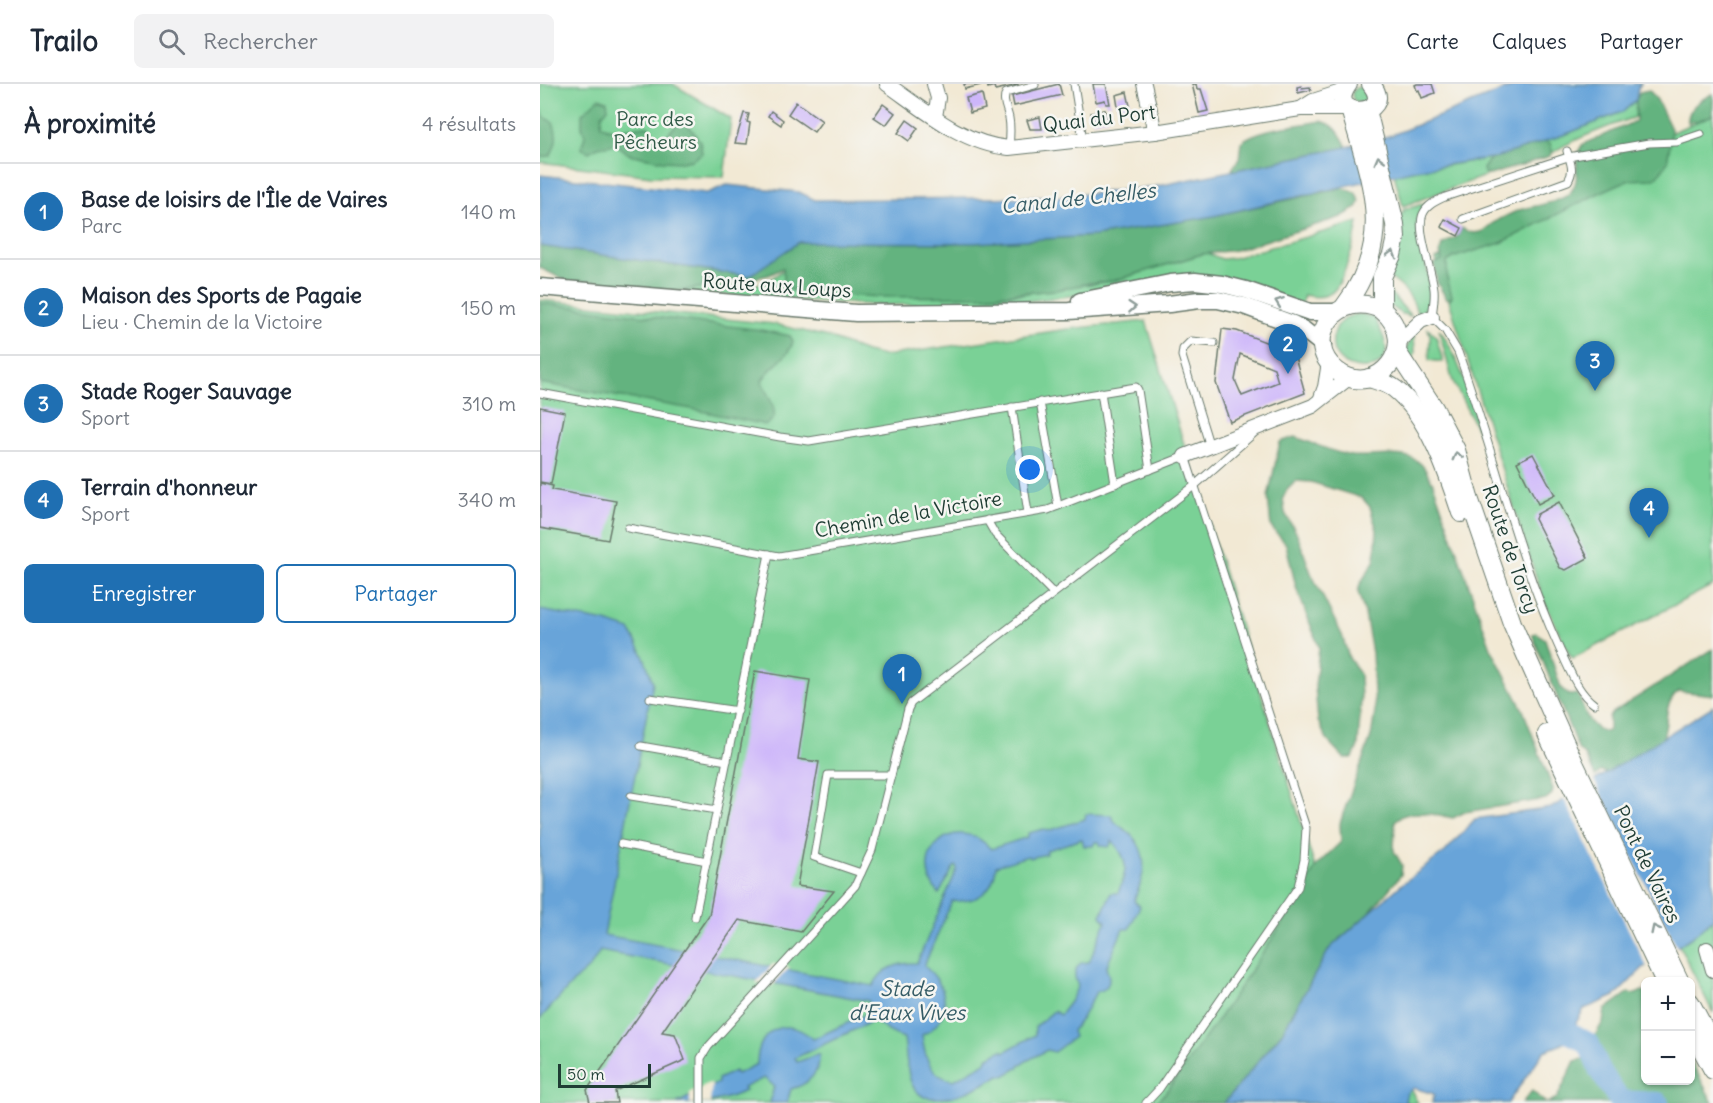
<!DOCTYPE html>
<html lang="fr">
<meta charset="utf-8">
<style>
:root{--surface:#fff;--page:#f2f2f3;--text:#1f2937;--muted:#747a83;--line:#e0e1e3;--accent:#1f6fb2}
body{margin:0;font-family:Delius,sans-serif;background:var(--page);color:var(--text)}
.controls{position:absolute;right:18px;bottom:18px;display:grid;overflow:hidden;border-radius:9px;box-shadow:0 2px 4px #0004}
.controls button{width:54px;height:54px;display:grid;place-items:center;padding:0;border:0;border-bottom:2px solid var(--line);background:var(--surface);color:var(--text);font:30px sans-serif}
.scale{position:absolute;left:18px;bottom:15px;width:93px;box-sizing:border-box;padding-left:6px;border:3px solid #1f3d34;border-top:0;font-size:16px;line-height:21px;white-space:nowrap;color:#1f3d34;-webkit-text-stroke:4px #f6f6f2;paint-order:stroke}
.you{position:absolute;left:490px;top:386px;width:21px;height:21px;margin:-15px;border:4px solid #fff;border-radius:50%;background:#1a73e8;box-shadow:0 0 0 9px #1a73e833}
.badge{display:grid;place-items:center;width:39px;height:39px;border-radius:50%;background:var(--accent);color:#fff;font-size:20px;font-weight:700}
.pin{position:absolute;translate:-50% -50px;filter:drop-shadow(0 2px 3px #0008)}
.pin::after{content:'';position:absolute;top:32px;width:21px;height:18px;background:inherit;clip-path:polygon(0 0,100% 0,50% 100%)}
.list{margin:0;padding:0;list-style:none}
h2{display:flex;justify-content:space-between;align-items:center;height:78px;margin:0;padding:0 24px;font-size:26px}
h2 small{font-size:20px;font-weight:400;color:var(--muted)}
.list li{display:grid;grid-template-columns:39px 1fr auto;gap:18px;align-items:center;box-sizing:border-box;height:96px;padding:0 24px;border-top:2px solid var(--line)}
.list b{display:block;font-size:22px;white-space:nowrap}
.list p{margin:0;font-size:20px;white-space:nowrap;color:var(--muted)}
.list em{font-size:20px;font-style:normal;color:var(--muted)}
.actions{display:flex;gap:12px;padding:18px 24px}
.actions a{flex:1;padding:14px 0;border:2px solid var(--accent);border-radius:9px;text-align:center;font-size:21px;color:var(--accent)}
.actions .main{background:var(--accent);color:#fff}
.icon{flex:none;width:33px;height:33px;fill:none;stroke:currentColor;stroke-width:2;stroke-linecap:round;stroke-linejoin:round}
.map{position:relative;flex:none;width:1173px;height:1019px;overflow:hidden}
header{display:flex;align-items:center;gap:36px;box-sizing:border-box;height:84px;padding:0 30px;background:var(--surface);border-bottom:2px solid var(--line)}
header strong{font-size:28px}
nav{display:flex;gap:33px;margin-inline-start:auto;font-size:21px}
.search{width:420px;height:54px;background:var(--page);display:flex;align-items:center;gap:15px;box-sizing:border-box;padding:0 21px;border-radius:9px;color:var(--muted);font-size:22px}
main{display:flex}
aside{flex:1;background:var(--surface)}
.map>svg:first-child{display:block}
</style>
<header>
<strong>Trailo</strong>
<div class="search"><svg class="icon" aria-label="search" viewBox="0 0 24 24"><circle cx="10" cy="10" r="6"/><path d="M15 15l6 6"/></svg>Rechercher</div>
<nav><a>Carte</a><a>Calques</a><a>Partager</a></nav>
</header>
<main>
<aside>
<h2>À proximité<small>4 résultats</small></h2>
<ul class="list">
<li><span class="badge">1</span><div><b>Base de loisirs de l'Île de Vaires</b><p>Parc</p></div><em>140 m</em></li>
<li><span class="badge">2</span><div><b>Maison des Sports de Pagaie</b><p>Lieu · Chemin de la Victoire</p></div><em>150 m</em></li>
<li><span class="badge">3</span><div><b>Stade Roger Sauvage</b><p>Sport</p></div><em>310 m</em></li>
<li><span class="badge">4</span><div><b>Terrain d'honneur</b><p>Sport</p></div><em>340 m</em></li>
</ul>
<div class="actions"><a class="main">Enregistrer</a><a>Partager</a></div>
</aside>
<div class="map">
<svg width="1173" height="1019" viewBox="0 0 1173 1019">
<rect width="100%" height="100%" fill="#f6f6f2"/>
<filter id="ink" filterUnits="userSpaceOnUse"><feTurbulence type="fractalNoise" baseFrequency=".0167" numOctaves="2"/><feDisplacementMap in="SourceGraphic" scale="12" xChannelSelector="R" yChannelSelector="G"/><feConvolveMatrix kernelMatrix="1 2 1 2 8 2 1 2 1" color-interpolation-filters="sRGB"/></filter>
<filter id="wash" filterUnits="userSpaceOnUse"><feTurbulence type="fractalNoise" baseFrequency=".008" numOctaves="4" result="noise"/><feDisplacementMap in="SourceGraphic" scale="24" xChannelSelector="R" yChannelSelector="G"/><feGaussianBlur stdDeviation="1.35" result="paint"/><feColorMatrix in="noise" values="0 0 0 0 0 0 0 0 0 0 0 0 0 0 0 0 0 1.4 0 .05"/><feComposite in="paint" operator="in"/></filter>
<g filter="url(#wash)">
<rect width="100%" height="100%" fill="#f2e9d4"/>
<g fill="#7ad196" stroke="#4c8765" stroke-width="1.5">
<polygon points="0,0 133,0 191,35 184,93 111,92 0,78"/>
<circle cx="820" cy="11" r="8"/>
<path d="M1096,16L1095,33C1079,39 1017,60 1010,72L945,92L863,122L854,90L958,73L1029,49L1084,27Z"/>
<polygon points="1173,31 1173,501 1033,574 1030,571 1005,519 989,472 896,175 1092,81 1106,59"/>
<path d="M886,119C882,125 878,130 877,137C875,161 902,207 884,226L877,229C873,212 863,203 849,193L858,131L864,129L863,126Z"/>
<path d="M818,138C816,153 812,166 807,180C799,204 793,218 764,211L761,221L694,197L572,207L471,219L335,221L152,209L138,207L165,203L214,201L226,198L245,185L257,209L440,212L480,210L573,197L662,170L667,169L682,175L693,174Z"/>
<polygon points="846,204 871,232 860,229 849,220"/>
<polygon points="0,216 235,240 288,253 326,268 344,272 528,245 606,237 810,897 878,1019 0,1019"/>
<path d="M820,230L834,233C839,243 845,252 846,264C848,297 779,288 795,247C799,236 809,231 820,230Z"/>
<polygon points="888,245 896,252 903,278 889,276 890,251"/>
<path d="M899,246C916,264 935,325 939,350L912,295Z"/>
<polygon points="874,250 875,269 871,279 866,265"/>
<polygon points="1173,835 1173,929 1139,861"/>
</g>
<g fill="#63b37f" stroke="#41785a" stroke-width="1.5">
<path d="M1109,6L1117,16L1131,45V53L1127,79L1118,92L1112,95L1088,96L1059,109L961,159L915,173L907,178V194L912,212L910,215L906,214L897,198L894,180L902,176L900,168L902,161L918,152L922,144C927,149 936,150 943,147C946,146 948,143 950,141C959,135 970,130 979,126C992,122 1024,118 1031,108C1043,92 1030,76 1043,60L1096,37V16L1100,8Z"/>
<path d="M1173,10V31L1157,37L1148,38C1147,23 1161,15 1173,10Z"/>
<path d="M59,14L67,17L68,24L62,31L61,41C75,50 92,42 108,42L117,53L126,52L137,40L147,39L160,57L162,69L152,76L141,78L123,77L89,70L76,60L58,63L49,68L41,64L45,52L42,43V30Z"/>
<path d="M0,22L4,33L13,38C18,51 17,60 10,72L0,73Z"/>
<path d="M781,37C797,41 800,50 807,63L695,86L692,85L699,75L701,58C720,43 757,42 781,37Z"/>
<polygon points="1005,57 1011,60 1012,68 1010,72 950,91 944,89 943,85 949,76"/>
<polygon points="803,104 815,108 820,117 817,124 801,133 696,166 662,170 573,197 550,199 517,206 440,212 342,213 257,209 245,203 243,184 229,191 202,197 174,198 165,203 138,207 51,197 29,198 0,184 0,162 208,192 259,158 434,159 555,152 674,132"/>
<path d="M0,219L221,246L250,252L253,257C249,275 230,281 222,297C226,310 236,321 234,334L226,341L152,325L0,299Z"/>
<path d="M755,353C774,359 793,369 813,372C831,374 866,365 881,380C886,385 889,393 893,399L951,564L983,626L1013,705L1012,710L1006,715L925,728L913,734C897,731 868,723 855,737L854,767L862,781L861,791L830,828L790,864L741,950L684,1019H615L626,1008L675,940L753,824L777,781L801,758L800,740L803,730L831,653L835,628L832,569L825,530L818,508L820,500L835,476L837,446L830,423L822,414L771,398L756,397L747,406L743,414L745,429L757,450L771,489L802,551L809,574L820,590L821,616L818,662L813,674H804L787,656L778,637L775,602L779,563L756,503L746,460L731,443L728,413L740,358Z"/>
<path d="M997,549L1005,555L1021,604L1029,611L1038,610C1044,626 1048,644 1066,648L1069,646V633L1072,629L1173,565V611L1138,607C1121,624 1130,638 1122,655L1068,689L1061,687L1055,692L1045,671L1039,667L992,550Z"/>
<polygon points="1102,907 1106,908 1106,996 1150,996 1151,977 1173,1019 1007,1019 1017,1014 1035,977 1052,973 1053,955 1063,938 1065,926 1088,909 1096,910"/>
<polygon points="992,1007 1006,1019 982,1019"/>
</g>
<g fill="#68a4d9" stroke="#447086" stroke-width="1.5" fill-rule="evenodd">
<polygon points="979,0 1101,0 1098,4 1096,16 1084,27 1029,49 958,73 880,85 674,132 555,152 434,159 259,158 209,192 0,162 0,91 167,109 187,101 259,108 275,116 518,113 613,103 807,63 852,51"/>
<path d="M0,526L66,538L90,546L104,573L113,598L64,851L333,902C342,883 358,879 377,879L417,785L416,782L414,783L399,810C365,770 416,726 451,765L488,753V749L504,745L508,747L545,735L546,730L571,731C574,739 580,742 587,747C611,768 605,791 594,817L600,822L589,845H583L566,884C572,896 569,906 556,908L542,934L532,947L534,953L514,968L507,966L479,981L478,984L464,992L460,991C438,1004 409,1019 384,1013C377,1009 372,1003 370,995C366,982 366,967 364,954C351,950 344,945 335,936L255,974L257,978L279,970C281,988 268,1001 251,1005L247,1019H230L234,1002L224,994L203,1004L205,1007C183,1018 162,1019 137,1019L178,999V995L195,987L197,990L217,980C217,945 247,931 273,955L331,928L329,917L60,867L51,882L37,894L0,935ZM542,755L544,762H553L555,758H559L561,762L569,763L572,757C590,776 587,787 578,809H571L561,832L566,838L549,878L541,879C533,886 534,893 538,902L530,918L520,931L514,927L495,943V951L464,968L462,966L447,974L446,978L414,996C390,994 384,971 382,951C414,936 409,901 384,882L412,817C437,819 454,808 456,782L488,772L490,774L506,770L507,766Z"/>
<polygon points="1173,622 1173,835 1151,854 1103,884 1075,912 1044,925 1036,939 1034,951 1020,961 1004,967 968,1019 892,1019 894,1010 874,1004 867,1009 865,1016 867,1019 684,1019 741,950 790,864 862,800 905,768 935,735 1011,724"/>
</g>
<g fill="#f2e9d4">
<polygon points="1053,694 1138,865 1125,874 1040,702"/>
<polygon points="1036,705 1121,877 1108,885 1023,713"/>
<polygon points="233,880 250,883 232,902 216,899"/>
<polygon points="172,999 170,1019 150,1019 150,1009"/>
</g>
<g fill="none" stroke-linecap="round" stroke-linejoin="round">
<polyline stroke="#68a4d9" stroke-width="22" points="1005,938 1034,951 1049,960 1060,987 1080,1017 1118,1019"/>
</g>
<g id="blocks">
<g fill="#cdb6fa" fill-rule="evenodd">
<polygon points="424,0 441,0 441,1 425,5"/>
<polygon points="447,0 478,0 478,1 455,6 454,2 448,4"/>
<polygon points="519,0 522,11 474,22 472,12"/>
<polygon points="553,0 566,0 570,20 566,20 565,16 556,18"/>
<polygon points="652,0 656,0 657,5 661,5 668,27 659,29"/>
<polygon points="877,0 892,0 895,9 882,14 879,6 877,7 875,1"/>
<polygon points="761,2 762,4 770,3 771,6 758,9 757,3"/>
<polygon points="587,8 590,22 578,23 576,11"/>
<polygon points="442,10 445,25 430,29 426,14"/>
<polygon points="256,18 282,37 274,48 248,30"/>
<polygon points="343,20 355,29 346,41 334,33"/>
<polygon points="565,26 567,34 553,37 551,29"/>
<polygon points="231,27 243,36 241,41 228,32"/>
<polygon points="204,29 209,30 207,38 210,39 207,60 195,59"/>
<polygon points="500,33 502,45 490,45 487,36"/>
<polygon points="367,36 378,44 369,57 358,49"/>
<polygon points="905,135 922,144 918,152 901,143"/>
<path d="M682,245L697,247L754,269L765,309L690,338L676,299ZM700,270L734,284L738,298L702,312L695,296Z"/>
<polygon points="0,323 25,328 11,400 0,398"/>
<polygon points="993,370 1015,411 998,420 977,378"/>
<polygon points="0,399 13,402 12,406 76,417 68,456 0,444"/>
<polygon points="1019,418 1048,474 1026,486 1020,484 995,435 997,430"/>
<polygon points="215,587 270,596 258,675 279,678 257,802 294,807 261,848 199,836 122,948 135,950 145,976 75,1007 77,1019 50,1019 47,1006 169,831"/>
</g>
</g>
</g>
<g filter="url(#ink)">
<use href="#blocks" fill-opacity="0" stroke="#69796c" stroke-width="1.5"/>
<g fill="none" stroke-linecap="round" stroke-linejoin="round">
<defs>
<g id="service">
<polyline points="534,0 543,56"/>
<path d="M469,64C470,54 471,44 469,34C467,24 462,18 466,9L495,1"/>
<path d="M923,135L1028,97C1035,86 1030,78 1027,67"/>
<polyline points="561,308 575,400"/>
<polyline points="0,309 240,353 269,357 596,303 598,306 610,386"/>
<polyline points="500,318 518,422"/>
<polyline points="472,323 488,429"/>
<polyline points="670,363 642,272 643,265 651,257 674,259"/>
<polyline points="447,436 455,450 513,509"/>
<polyline points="88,444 239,472 508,426 645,372 766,744 764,776 758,803 619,1005 606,1019"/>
<polyline points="110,614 198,627"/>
<path d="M1054,620C1037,608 1029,584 1020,566C976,470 954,367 918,268L905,246L892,233C893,223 895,214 894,205C892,186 876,146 883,130C887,121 896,117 905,113L1028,73L1109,59L1137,58L1161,50"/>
<polyline points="101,662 187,677"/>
<polyline points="91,712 177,726"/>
<polyline points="81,760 167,777"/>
<polyline points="321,789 274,773 288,691 351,691"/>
<polyline points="155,833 229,470"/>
<polyline points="161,1019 161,974 168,963 315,802 332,766 368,625 371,619 654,402 713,350"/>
</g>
<g id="minor">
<path d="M347,0C384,26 423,60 469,64L615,48L760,25H810"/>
<polyline points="394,0 398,14 395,33"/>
<polyline points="604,0 615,48"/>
<polyline points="762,24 773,17 804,7"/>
<polyline points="858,259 881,237 892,233"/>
<polyline points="781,314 785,303 789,278"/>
<polyline points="645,372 773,322 810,293"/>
<polyline points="1167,865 1173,886"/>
</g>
<g id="tertiary">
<polyline points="0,203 316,229 529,227 629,220 659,216 678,216 704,222 753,240 764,246 783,261"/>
<polyline points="540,217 630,199 655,197 682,200 706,206 770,228 796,228"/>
</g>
<g id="secondary">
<path d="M808,0C782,37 858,34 831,0"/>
<path d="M827,26L855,140L856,153L852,171L842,193V226C883,260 836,317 797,287C759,257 798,203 842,226"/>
<path d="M804,223C856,155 831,98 810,25"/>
<polyline points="857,268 894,324 916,366 929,414 972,539 989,578 1035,681 1140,898"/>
<path d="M829,294C838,297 848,299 855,305C889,332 908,389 921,429"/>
<polyline points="1007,650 1125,898"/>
<polyline points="1150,918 1173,961"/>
<polyline points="1153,949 1173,986"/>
</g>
</defs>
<use href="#service" stroke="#69796c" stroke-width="9"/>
<use href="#minor" stroke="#69796c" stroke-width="16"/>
<use href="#tertiary" stroke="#69796c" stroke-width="19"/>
<use href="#secondary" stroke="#69796c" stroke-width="20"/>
<use href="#service" stroke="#fff" stroke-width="7"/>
<use href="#minor" stroke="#fff" stroke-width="14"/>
<use href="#tertiary" stroke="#fff" stroke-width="16"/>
<use href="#secondary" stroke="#fff" stroke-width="18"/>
</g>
<defs><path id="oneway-chevron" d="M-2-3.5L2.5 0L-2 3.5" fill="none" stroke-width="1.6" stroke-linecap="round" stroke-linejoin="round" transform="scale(1.5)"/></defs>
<g stroke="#8f9e9a">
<use href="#oneway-chevron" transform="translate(839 76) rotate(-105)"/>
<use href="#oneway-chevron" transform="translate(852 170) rotate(-74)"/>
<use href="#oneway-chevron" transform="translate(739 218) rotate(-159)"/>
<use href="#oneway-chevron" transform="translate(592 223) rotate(-4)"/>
<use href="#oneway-chevron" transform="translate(917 372) rotate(-105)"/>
<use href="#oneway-chevron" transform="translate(1115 845) rotate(-116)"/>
</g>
</g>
<g text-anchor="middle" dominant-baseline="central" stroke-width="5" stroke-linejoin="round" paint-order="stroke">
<g font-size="20" fill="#315b48" stroke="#f6f6f2">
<text x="115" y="34">Parc des<tspan x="115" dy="23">Pêcheurs</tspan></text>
</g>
<g font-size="20" fill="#1f3d34" stroke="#f6f6f2">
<text transform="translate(559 34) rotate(-7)">Quai du Port</text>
<text transform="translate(237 201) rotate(4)">Route aux Loups</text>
<text transform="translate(368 430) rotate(-10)">Chemin de la Victoire</text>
<text transform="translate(971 465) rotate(71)">Route de Torcy</text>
<text transform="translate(1108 780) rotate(64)">Pont de Vaires</text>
</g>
<g font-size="21" font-style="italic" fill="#355c66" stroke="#f6f6f2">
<text transform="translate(538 114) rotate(-6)">Canal de Chelles</text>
<text x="367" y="904">Stade<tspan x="367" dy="24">d'Eaux Vives</tspan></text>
</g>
</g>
</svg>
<div class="controls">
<button>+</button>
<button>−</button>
</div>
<div class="scale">50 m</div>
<div class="you"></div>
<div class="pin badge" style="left:362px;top:620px">1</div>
<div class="pin badge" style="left:748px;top:290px">2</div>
<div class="pin badge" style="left:1055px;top:307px">3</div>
<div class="pin badge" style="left:1109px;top:454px">4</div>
</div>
</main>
